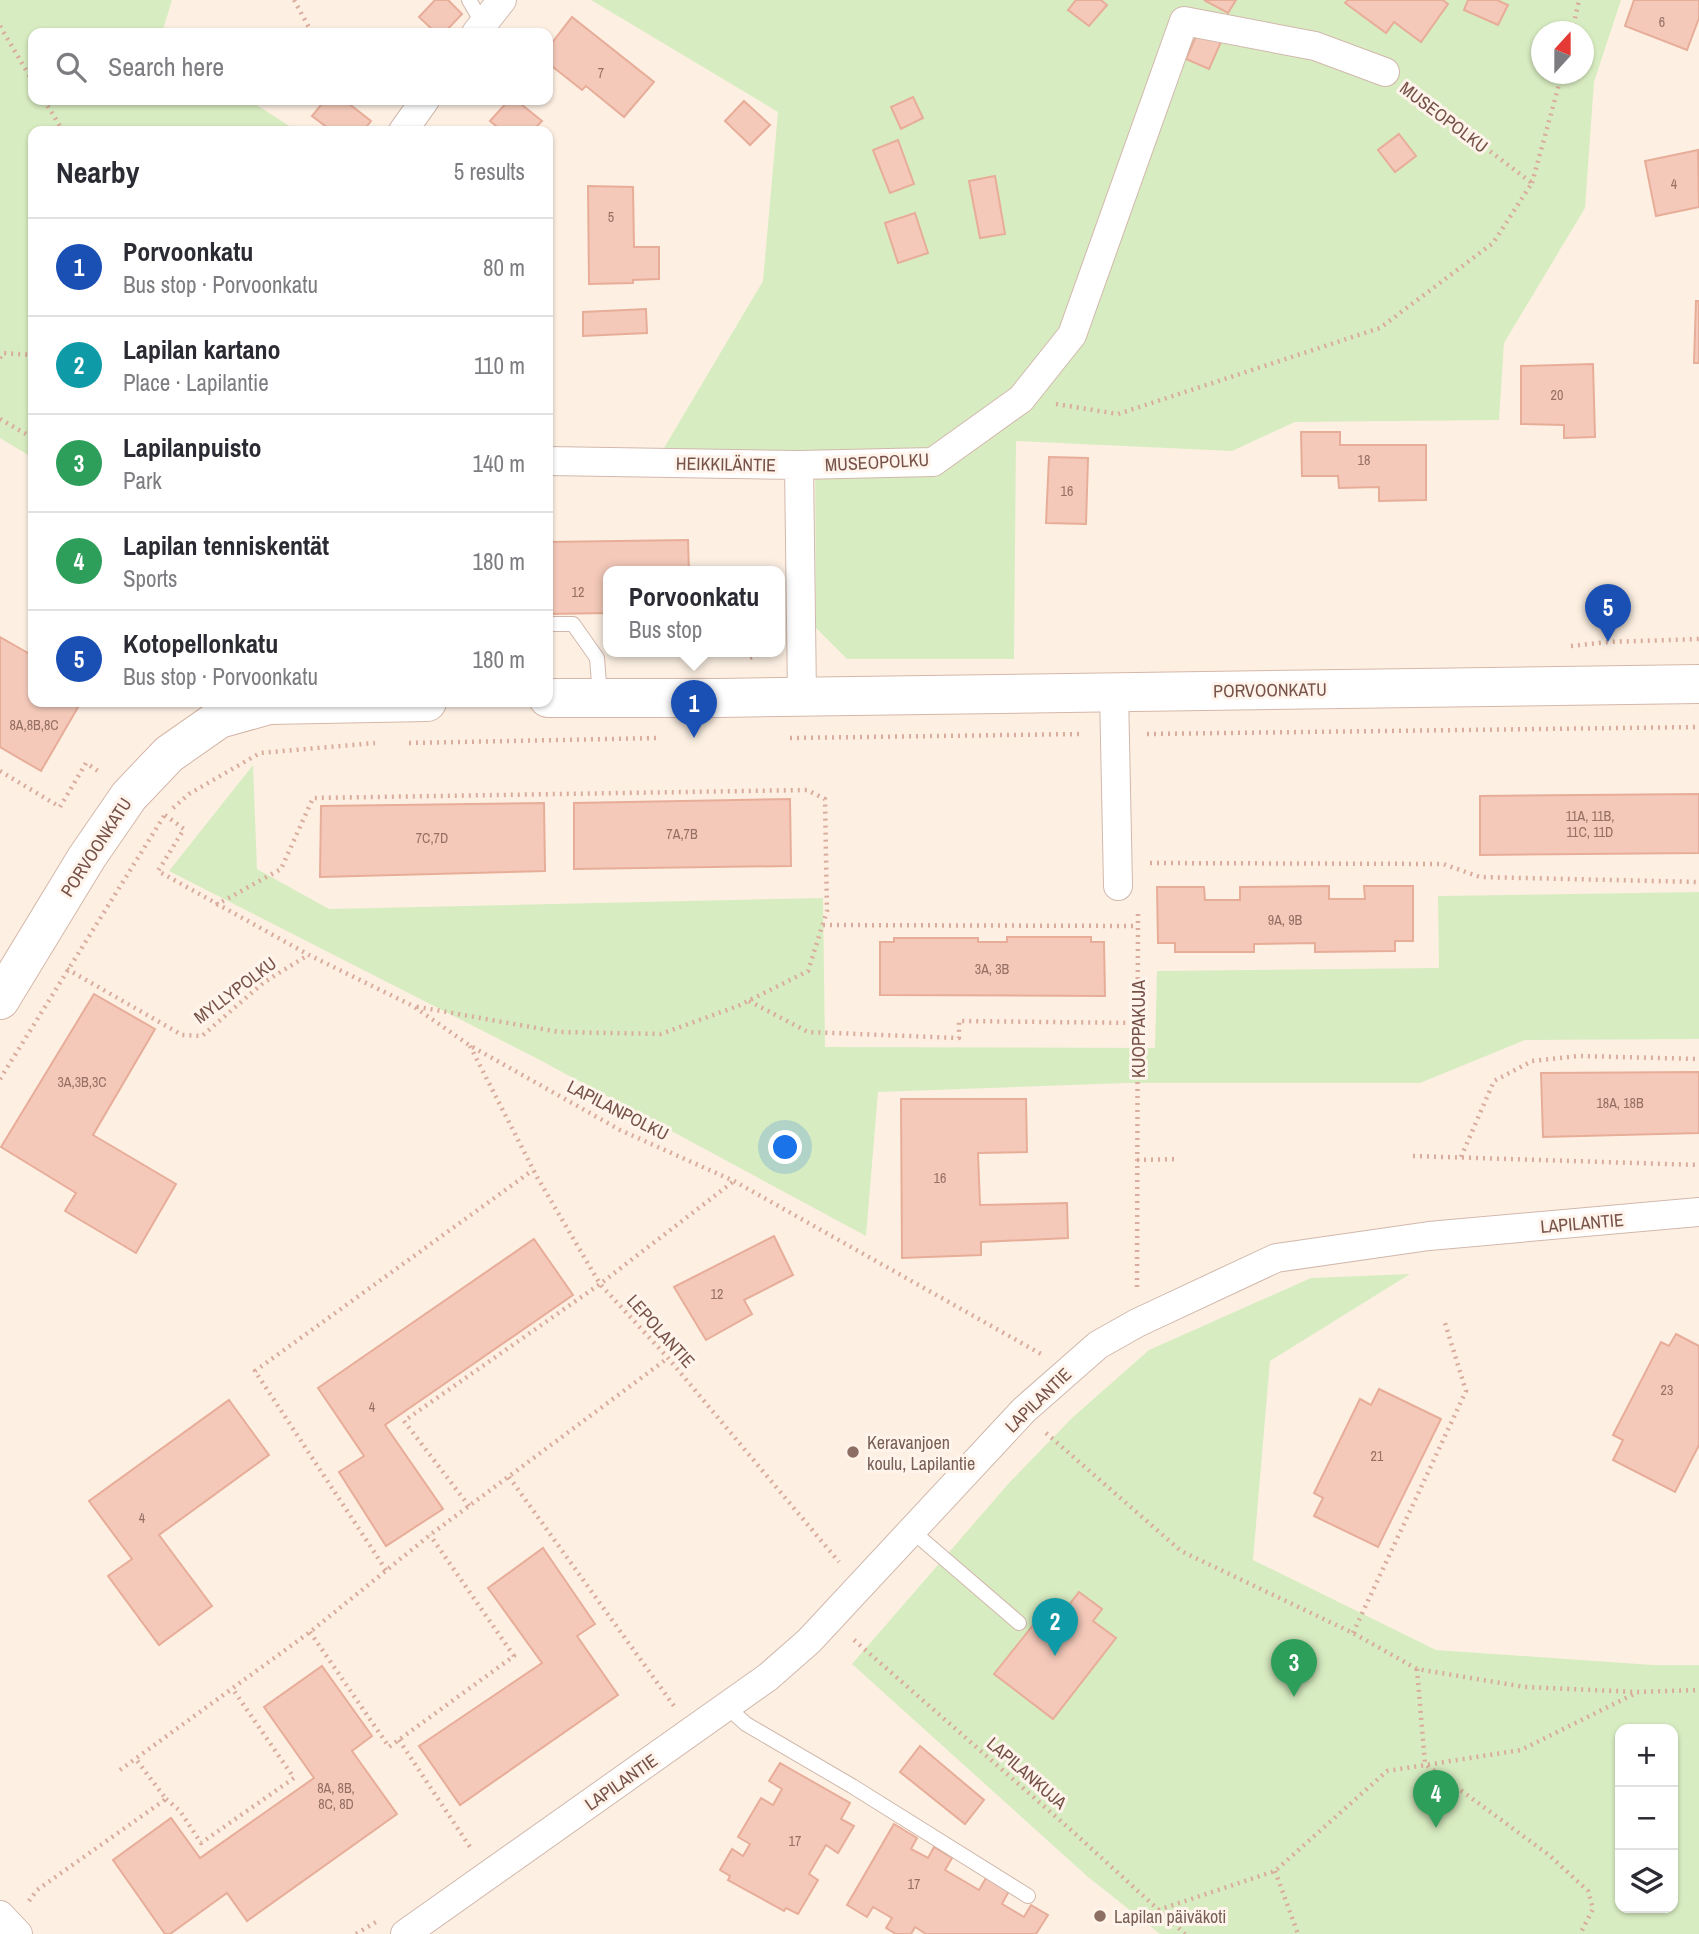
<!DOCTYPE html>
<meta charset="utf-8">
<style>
:root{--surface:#fff;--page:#f7f7f7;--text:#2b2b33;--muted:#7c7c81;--line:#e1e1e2;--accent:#2563eb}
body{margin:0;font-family:"Archivo Narrow",sans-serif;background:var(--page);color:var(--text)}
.controls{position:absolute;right:21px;bottom:21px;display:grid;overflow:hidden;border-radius:14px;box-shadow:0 2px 5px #0004}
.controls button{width:63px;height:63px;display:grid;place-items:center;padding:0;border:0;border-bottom:2px solid var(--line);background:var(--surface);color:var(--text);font:35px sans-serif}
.compass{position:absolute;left:1531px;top:21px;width:63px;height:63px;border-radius:50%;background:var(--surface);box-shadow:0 2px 5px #0004;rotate:21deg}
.you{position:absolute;left:786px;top:1148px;width:24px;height:24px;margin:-18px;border:5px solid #fff;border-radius:50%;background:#1a73e8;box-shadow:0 0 0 10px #1a73e833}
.badge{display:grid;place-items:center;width:46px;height:46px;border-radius:50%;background:var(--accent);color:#fff;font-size:23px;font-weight:700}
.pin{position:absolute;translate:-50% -58px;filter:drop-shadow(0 2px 4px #0008)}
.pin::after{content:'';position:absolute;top:37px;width:24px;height:21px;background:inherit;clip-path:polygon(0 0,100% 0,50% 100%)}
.popup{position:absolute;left:603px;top:566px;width:182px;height:91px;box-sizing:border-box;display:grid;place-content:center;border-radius:14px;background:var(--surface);filter:drop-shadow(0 2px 5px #0005);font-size:23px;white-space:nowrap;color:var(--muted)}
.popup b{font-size:26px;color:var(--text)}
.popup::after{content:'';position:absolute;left:50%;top:100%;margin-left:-14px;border:14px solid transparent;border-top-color:var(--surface)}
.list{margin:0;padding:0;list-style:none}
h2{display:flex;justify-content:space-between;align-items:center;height:91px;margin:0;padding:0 28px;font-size:30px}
h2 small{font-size:23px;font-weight:400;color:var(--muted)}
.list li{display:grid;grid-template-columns:46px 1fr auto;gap:21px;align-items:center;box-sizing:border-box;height:98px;padding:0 28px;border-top:2px solid var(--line)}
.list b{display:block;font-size:26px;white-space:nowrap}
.list p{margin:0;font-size:23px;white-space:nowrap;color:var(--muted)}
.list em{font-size:23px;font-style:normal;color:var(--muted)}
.icon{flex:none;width:38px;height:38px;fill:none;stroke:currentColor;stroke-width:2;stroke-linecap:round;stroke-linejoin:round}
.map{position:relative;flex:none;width:1699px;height:1934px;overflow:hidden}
.search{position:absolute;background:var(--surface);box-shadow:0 2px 5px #0004;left:28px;top:28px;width:525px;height:77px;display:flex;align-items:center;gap:18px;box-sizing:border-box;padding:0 24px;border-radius:14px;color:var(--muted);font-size:26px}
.panel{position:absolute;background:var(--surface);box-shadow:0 2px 5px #0004;left:28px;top:126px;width:525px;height:581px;border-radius:14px}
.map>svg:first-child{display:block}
</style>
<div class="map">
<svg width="1699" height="1934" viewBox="0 0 1699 1934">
<rect width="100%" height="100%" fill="#fdf0e3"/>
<g fill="#d8ecc1" fill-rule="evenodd">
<polygon points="0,0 172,0 162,33 33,33 33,100 249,100 297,131 33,131 33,458 0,438"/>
<path d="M591,0H1621L1594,82L1585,208L1504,343L1499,420L1295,422L1232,451L1016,441L1014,659H847L816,628L815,454L664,448L763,281L778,112ZM1542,32H1584V74H1542Z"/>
<polygon points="253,765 257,869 329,909 823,898 825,1047 1155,1048 1157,971 1439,968 1438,896 1699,892 1699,1039 1525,1040 1420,1083 1125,1083 878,1092 866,1236 538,1059 169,871"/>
<path d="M1410,1274L1270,1361L1253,1560L1436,1650L1653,1665H1699V1934H1160L1088,1877L852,1664L1009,1483L1072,1418L1149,1350L1311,1278ZM1620,1729H1673V1908H1620Z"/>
</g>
<g fill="#f4c9ba" stroke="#e7ad99" stroke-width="2">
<polygon points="435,0 448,0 462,14 444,33 436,33 419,17"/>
<polygon points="1076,0 1101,0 1107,5 1089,26 1068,10"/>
<polygon points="1204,0 1236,0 1228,13"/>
<polygon points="1348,0 1443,0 1448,4 1421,42 1394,22 1386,33 1345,3"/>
<polygon points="1468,0 1497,0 1508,5 1498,25 1464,10"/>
<polygon points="1634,0 1699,0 1699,18 1687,50 1625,26"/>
<polygon points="572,17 654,82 624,117 586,86 582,90 548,63 548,48"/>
<polygon points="1201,25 1224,35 1209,69 1186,59"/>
<polygon points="913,97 923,118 901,129 891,107"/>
<polygon points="325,100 344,100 371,121 363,131 332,131 312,116"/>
<polygon points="509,100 516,100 542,121 532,131 502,131 490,121"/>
<polygon points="744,101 770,125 750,145 725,121"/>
<polygon points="1399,134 1416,156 1395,172 1378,150"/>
<polygon points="898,140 914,184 890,193 873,150"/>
<polygon points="1698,150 1699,207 1656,216 1645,161"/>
<polygon points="995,176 1005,234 980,238 969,181"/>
<polygon points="588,186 633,187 634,247 659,247 659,279 633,280 633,283 589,284"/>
<polygon points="915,213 928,253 898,263 885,223"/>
<polygon points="1696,301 1699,301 1699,363 1694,363"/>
<polygon points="646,309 647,333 583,336 583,312"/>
<polygon points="1593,364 1595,437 1564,438 1564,425 1521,424 1521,366"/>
<polygon points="1301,432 1340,432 1340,445 1426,445 1426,500 1379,501 1379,487 1339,488 1338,476 1302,476"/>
<polygon points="1049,457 1088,458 1086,524 1046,523"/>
<polygon points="688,540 689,572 608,572 608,613 548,614 548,542"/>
<polygon points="0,637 28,653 33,645 33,702 81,702 41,771 0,747"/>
<polygon points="1699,794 1699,853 1480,855 1480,796"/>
<polygon points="790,799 791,866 574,869 574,803"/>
<polygon points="544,803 545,871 320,877 321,806"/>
<polygon points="1329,886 1329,899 1365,899 1364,886 1413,886 1413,941 1395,941 1395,951 1315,952 1315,943 1254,944 1254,952 1175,952 1175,943 1158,943 1157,887 1204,887 1205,900 1240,900 1240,887"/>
<polygon points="1007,937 1091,937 1091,942 1104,942 1105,996 880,995 880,942 894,942 894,938 978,938 978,942 1007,942"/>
<polygon points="94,994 155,1029 93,1135 176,1184 136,1253 65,1211 76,1193 1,1147"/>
<polygon points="1699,1072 1699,1133 1543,1137 1541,1073"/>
<polygon points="901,1099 1026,1099 1027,1152 978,1153 980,1205 1067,1203 1068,1238 981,1242 981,1255 902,1258"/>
<polygon points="774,1236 793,1275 744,1300 752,1314 706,1340 674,1287"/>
<polygon points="534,1239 573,1295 385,1425 443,1509 386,1546 339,1472 364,1456 318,1388"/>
<polygon points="1676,1334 1699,1346 1699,1445 1675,1492 1613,1460 1623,1440 1613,1435 1661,1342 1669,1346"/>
<polygon points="1379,1389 1441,1419 1378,1547 1314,1516 1323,1498 1314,1493 1360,1399 1371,1405"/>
<polygon points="229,1400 269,1455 159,1535 212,1606 159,1645 108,1576 132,1559 89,1501"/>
<polygon points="543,1548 595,1624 577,1636 618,1695 460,1805 419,1746 542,1663 488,1588"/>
<polygon points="1079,1592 1102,1609 1093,1621 1116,1638 1053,1719 994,1674 1046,1609 1059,1618"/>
<polygon points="322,1666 372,1736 352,1751 397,1814 247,1921 227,1893 170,1934 165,1934 113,1860 171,1818 200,1858 314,1778 264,1707"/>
<polygon points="920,1746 984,1800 965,1824 900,1772"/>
<polygon points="780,1763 850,1803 841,1819 854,1826 838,1853 826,1845 809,1874 818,1880 798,1914 786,1908 784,1911 728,1880 730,1876 720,1870 732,1849 743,1856 750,1844 738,1837 761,1798 773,1805 782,1789 769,1781"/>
<polygon points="894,1824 917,1838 911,1849 928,1858 934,1847 952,1858 945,1870 979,1890 986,1878 1009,1891 1002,1904 1024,1917 1031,1905 1048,1915 1036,1934 926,1934 915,1927 911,1934 896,1934 886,1928 892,1918 873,1907 867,1917 847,1905"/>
</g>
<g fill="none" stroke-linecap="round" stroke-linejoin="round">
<defs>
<g id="lane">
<polyline points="469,0 483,24"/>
<polyline points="548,624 573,624 597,658 600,696"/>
<polyline points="911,1530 1019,1623"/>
<polyline points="727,1707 746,1724 852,1786 1028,1896"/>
</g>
<g id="street">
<polyline points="476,33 502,0"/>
<polyline points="403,131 425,100"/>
<polyline points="548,461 799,465 802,697"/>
<polyline points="799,465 933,462 1021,399 1072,335 1184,21 1315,46 1385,72"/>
<polyline points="1114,692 1118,886"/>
<polyline points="0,1915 18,1934"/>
<polyline points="405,1934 768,1677 809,1641 1024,1410 1098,1345 1137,1323 1276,1258 1429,1236 1699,1212"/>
</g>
<g id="secondary">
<polyline points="548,698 718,698 1699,684"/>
<polyline points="0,1000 87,857 129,796 169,754 219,719 269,705 427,702"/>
</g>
</defs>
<use href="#lane" stroke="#d1b8ac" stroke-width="16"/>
<use href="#street" stroke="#d1b8ac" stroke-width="30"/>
<use href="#secondary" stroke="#d5b7a9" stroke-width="40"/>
<g stroke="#d9ac9d" stroke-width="4.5" stroke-dasharray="2 5" stroke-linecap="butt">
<polyline points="294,0 312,33"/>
<polyline points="0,26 33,82"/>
<polyline points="1572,32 1579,0"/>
<polyline points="44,100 63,131"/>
<polyline points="1532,183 1562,74"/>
<polyline points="0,358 3,353 33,355"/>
<polyline points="1056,404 1118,414 1380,328 1493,243 1532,183 1409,90"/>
<polyline points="0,419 33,438"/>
<polyline points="1571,646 1608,642 1699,639"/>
<polyline points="750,658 765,652"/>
<polyline points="1147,734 1699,727"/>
<polyline points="790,738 1082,734"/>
<polyline points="409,743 659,738"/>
<polyline points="0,771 60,807 86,763 101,773"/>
<polyline points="173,808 189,794 260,753 375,743"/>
<polyline points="165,815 184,829 158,871 309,955 413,1006 469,1045 620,1130 734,1181 1041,1354"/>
<polyline points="1150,863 1443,864 1480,877 1699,882"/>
<polyline points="216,905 281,869 313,798 807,790 825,799 827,911 808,971 738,1006 661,1034 559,1032 413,1006"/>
<polyline points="823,925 1138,926"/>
<polyline points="67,969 182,1035 202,1036 263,983 308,955"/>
<polyline points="749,1001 808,1032 959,1038 959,1021 1138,1023"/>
<polyline points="470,1046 537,1177 600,1284 668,1358 839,1562"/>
<polyline points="0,1079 164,816"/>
<polyline points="1413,1156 1699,1165"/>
<polyline points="1461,1157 1494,1081 1532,1061 1579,1056 1699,1059"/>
<polyline points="1137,1160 1179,1159"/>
<polyline points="1137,1287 1138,911"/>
<polyline points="1046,1433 1181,1551 1353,1633 1417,1669 1525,1687 1638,1692 1699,1690"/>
<polyline points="509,1477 674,1706"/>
<polyline points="469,1506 404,1421 600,1284 734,1181"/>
<polyline points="386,1570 255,1371 533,1170"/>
<polyline points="310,1632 389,1747 514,1656 430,1535"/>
<polyline points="1353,1633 1466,1391 1445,1323"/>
<polyline points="854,1640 1071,1830 1185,1934"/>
<polyline points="1417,1669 1425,1764 1549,1855 1588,1891 1593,1909 1580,1934"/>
<polyline points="399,1740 472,1850"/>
<polyline points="120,1770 310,1632 430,1535 668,1358"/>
<polyline points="166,1799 180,1811 201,1843 294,1778 232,1688"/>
<polyline points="1275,1871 1298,1934"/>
<polyline points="29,1901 37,1890 166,1799 135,1758"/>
<polyline points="1158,1910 1275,1871 1387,1771 1521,1750 1636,1693"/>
<polyline points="356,1934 376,1922"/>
</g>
<use href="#lane" stroke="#fff" stroke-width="14"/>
<use href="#street" stroke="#fff" stroke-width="28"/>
<use href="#secondary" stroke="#fff" stroke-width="38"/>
</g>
<g fill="#8d6e63" stroke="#fff4eb" stroke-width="2.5">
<circle cx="853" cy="1452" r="7"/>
<circle cx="1100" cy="1916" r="7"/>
</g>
<g text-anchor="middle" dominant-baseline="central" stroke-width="6" stroke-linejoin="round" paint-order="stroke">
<g font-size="14" fill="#967064">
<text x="1662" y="22">6</text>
<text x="601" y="73">7</text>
<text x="1674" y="184">4</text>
<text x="611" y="217">5</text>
<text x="1557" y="395">20</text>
<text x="1364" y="460">18</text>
<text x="1067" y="491">16</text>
<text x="578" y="592">12</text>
<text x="34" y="725">8A,8B,8C</text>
<text x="1590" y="816">11A, 11B,<tspan x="1590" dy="16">11C, 11D</tspan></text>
<text x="682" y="834">7A,7B</text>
<text x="432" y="838">7C,7D</text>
<text x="1285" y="920">9A, 9B</text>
<text x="992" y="969">3A, 3B</text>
<text x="82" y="1082">3A,3B,3C</text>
<text x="1620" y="1103">18A, 18B</text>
<text x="940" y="1178">16</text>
<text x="717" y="1294">12</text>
<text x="1667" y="1390">23</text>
<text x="372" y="1407">4</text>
<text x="1377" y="1456">21</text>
<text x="142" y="1518">4</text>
<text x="336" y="1788">8A, 8B,<tspan x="336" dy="16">8C, 8D</tspan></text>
<text x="795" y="1841">17</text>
<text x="914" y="1884">17</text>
</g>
<g font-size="18" fill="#775248" stroke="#fff4eb">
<text transform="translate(1444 117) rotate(37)">MUSEOPOLKU</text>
<text transform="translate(877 462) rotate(-3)">MUSEOPOLKU</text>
<text transform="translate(726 464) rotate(1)">HEIKKILÄNTIE</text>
<text transform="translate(1270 690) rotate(-1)">PORVOONKATU</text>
<text transform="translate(96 847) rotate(-57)">PORVOONKATU</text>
<text transform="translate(235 990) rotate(-37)">MYLLYPOLKU</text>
<text transform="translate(1138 1029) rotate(-90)">KUOPPAKUJA</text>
<text transform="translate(618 1110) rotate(27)">LAPILANPOLKU</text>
<text transform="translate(1582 1223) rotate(-5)">LAPILANTIE</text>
<text transform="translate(661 1331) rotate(48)">LEPOLANTIE</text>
<text transform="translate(1038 1400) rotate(-44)">LAPILANTIE</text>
<text transform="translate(1027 1773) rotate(41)">LAPILANKUJA</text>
<text transform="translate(621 1782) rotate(-35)">LAPILANTIE</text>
</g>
<g font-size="18" fill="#785e54" stroke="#fff4eb" text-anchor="start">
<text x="867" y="1442">Keravanjoen<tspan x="867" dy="21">koulu, Lapilantie</tspan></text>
<text x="1114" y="1916">Lapilan päiväkoti</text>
</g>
</g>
</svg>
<div class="controls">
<button>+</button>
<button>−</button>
<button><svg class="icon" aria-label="layers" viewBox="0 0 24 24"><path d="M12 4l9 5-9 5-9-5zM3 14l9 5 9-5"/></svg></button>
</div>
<svg class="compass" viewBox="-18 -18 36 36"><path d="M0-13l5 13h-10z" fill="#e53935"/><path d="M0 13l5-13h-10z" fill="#7c7c81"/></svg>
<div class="you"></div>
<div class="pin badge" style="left:694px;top:738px;background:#1a4fb4">1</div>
<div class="popup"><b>Porvoonkatu</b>Bus stop</div>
<div class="pin badge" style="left:1055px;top:1656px;background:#0f9aa8">2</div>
<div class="pin badge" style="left:1294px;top:1697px;background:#2e9e5b">3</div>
<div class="pin badge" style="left:1436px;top:1828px;background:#2e9e5b">4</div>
<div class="pin badge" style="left:1608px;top:642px;background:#1a4fb4">5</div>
<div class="search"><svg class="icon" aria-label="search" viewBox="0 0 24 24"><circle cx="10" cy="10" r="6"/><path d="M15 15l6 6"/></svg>Search here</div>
<section class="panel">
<h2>Nearby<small>5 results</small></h2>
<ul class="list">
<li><span class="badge" style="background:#1a4fb4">1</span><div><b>Porvoonkatu</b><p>Bus stop · Porvoonkatu</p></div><em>80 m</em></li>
<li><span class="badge" style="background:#0f9aa8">2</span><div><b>Lapilan kartano</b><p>Place · Lapilantie</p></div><em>110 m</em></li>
<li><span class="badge" style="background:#2e9e5b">3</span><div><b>Lapilanpuisto</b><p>Park</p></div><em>140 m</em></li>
<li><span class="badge" style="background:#2e9e5b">4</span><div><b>Lapilan tenniskentät</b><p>Sports</p></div><em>180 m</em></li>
<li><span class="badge" style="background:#1a4fb4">5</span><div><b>Kotopellonkatu</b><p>Bus stop · Porvoonkatu</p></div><em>180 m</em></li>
</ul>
</section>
</div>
